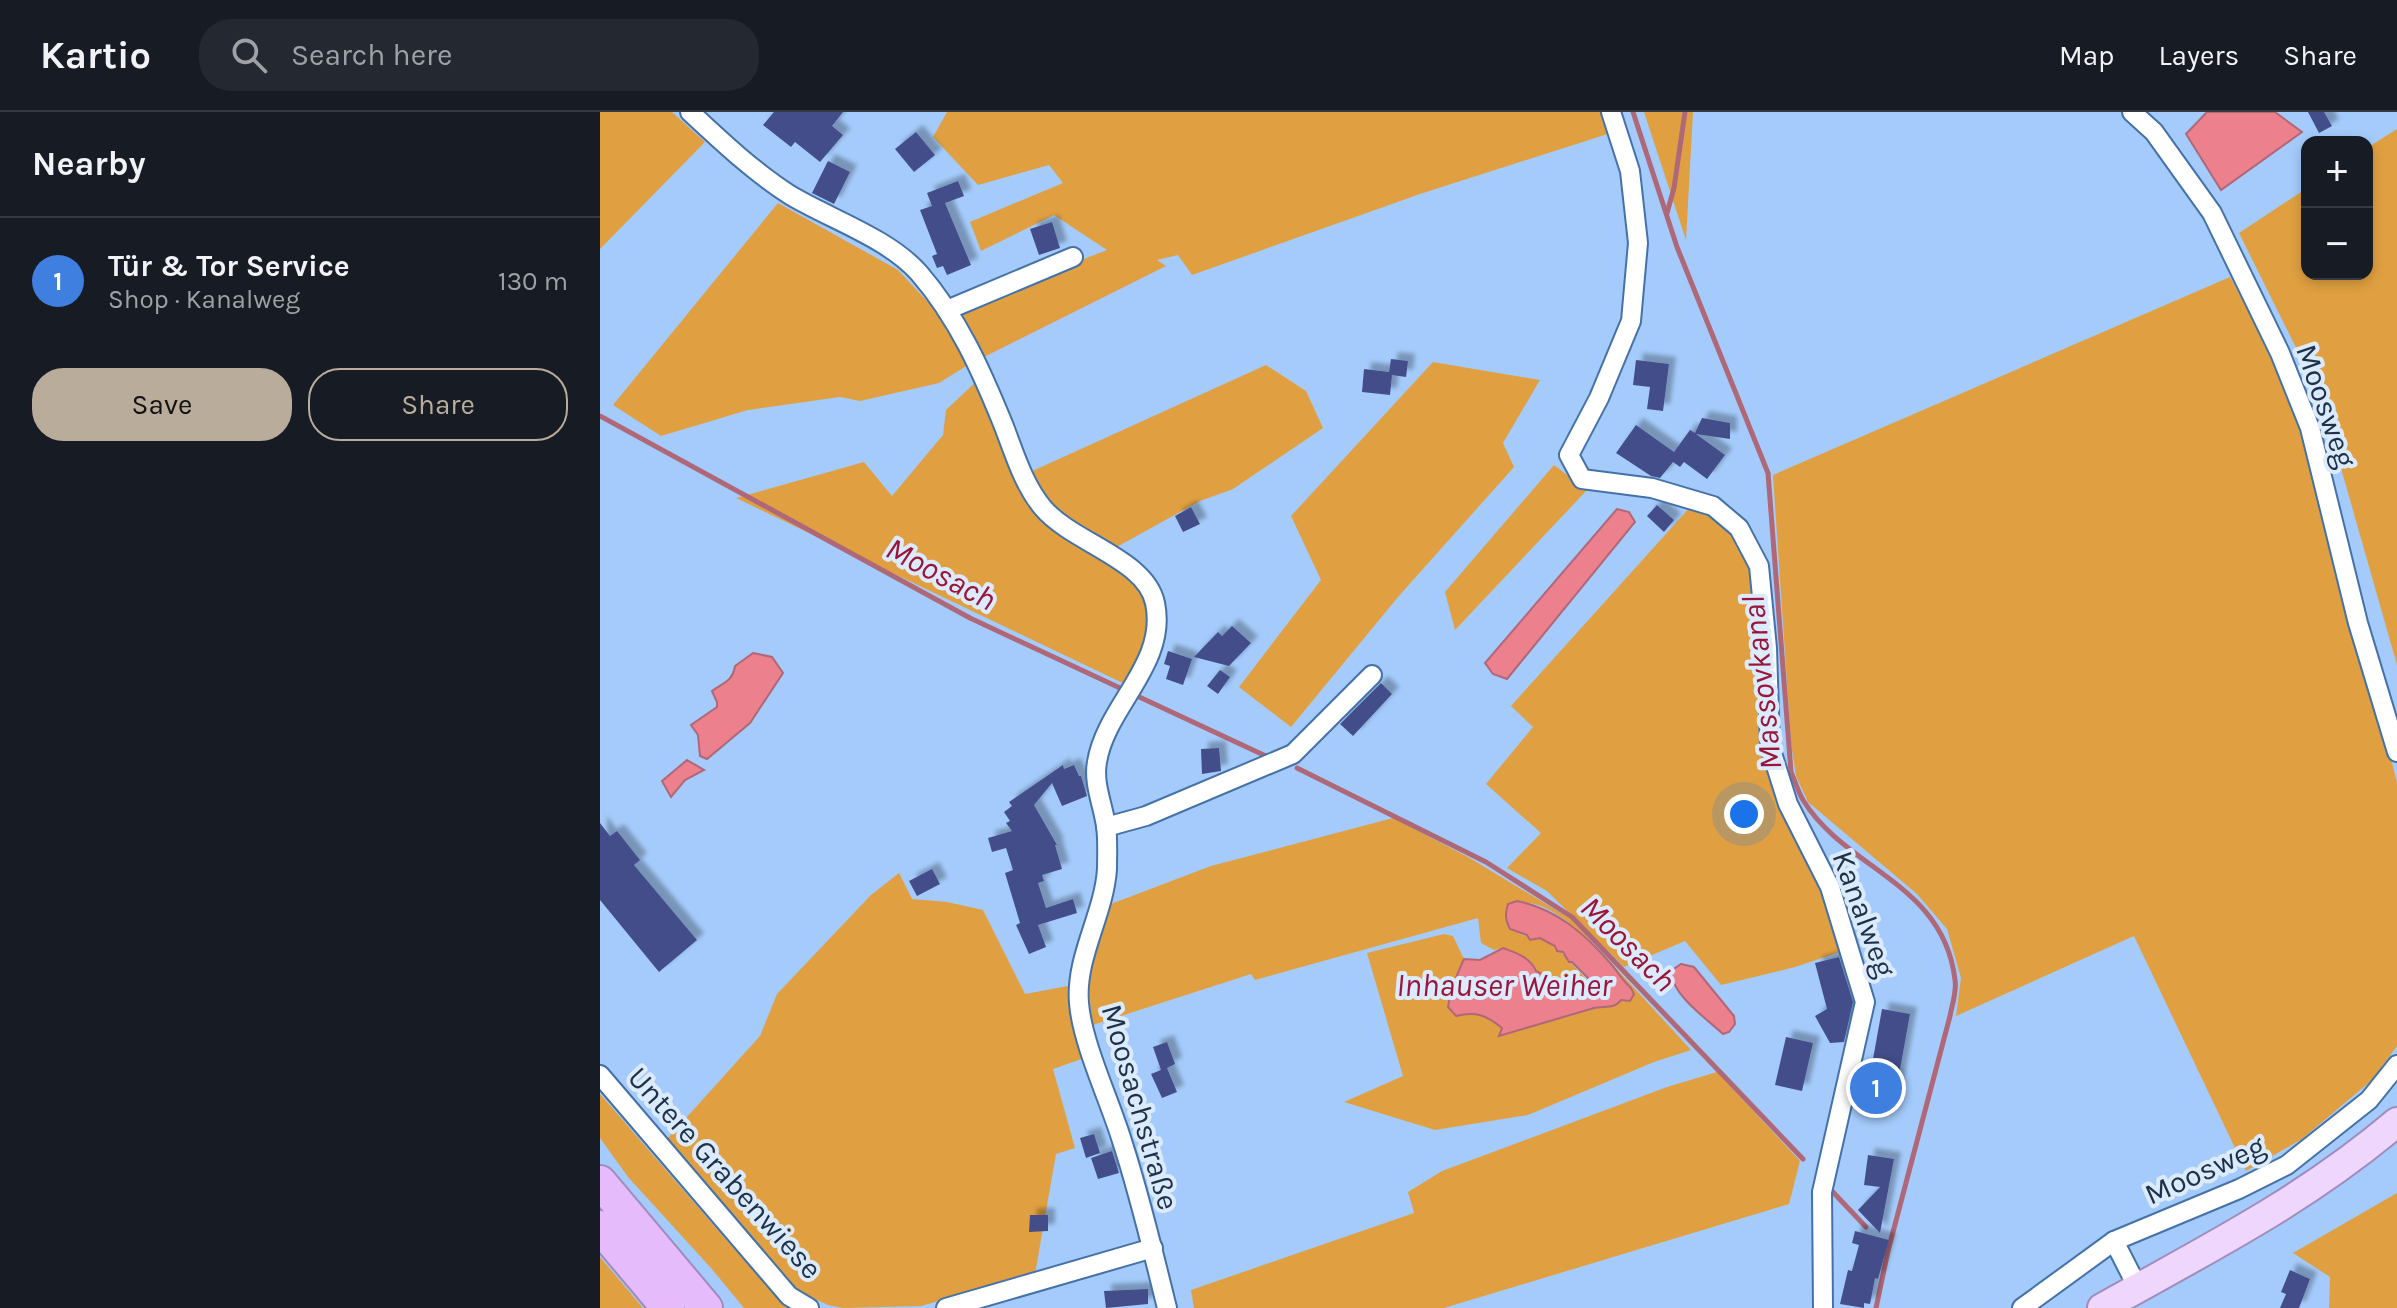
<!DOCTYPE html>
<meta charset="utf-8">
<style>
:root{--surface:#171b24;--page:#242831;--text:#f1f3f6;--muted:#9ea1a6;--line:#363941;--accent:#b9ac9a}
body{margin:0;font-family:Karla,sans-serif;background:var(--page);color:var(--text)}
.controls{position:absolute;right:24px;top:24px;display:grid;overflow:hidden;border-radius:16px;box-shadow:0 4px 12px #0003}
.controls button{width:72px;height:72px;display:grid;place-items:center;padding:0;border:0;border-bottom:2px solid var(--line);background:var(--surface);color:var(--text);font:40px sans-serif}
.you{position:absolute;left:1144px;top:702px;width:28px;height:28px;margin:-20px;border:6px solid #fff;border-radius:50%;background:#1a73e8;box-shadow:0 0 0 12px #1a73e833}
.badge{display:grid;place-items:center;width:52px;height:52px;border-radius:50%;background:var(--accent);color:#fff;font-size:26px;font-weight:700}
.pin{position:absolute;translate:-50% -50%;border:4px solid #fff;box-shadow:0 2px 8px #0006}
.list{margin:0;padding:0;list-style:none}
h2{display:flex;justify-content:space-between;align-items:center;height:104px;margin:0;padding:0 32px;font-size:34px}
h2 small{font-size:26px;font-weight:400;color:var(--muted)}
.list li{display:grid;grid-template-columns:52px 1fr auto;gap:24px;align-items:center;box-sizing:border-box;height:128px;padding:0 32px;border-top:2px solid var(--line)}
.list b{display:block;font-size:30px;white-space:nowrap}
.list p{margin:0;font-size:26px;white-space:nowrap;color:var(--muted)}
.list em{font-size:26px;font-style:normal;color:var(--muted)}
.actions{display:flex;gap:16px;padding:24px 32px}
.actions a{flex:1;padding:18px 0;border:2px solid var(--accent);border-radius:32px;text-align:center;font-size:28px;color:var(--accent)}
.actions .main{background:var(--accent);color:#111}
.icon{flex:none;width:44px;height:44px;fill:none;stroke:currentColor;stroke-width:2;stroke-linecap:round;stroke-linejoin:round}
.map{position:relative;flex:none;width:1797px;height:1196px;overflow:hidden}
header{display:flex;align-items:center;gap:48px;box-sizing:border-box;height:112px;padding:0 40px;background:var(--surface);border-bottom:2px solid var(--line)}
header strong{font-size:38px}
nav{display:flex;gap:44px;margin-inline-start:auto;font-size:28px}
.search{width:560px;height:72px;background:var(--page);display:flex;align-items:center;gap:20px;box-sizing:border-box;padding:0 28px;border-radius:32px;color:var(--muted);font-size:30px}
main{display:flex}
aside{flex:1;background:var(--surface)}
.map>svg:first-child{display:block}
</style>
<header>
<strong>Kartio</strong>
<div class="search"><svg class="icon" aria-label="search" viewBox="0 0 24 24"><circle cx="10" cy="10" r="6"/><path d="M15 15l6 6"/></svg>Search here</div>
<nav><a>Map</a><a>Layers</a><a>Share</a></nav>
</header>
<main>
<aside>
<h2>Nearby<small></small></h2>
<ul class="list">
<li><span class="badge" style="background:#3f7fe0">1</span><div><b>Tür &amp; Tor Service</b><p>Shop · Kanalweg</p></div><em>130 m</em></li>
</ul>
<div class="actions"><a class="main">Save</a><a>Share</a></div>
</aside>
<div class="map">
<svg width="1797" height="1196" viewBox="0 0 1797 1196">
<defs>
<filter id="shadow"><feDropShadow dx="7" dy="-7" stdDeviation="2" flood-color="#0004"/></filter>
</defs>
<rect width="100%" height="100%" fill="#a4cbfb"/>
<g fill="#e0a041">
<polygon points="0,0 72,0 105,30 0,137"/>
<polygon points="347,0 1007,0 1014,20 820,82 592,163 578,143 557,148 566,154 368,253 339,271 260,289 240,285 148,298 61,324 13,293 178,91 298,158 340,203 507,138 454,103 381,139 370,110 463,71 449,53 378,73 333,25"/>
<polygon points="1044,0 1093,0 1086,128"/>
<polygon points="1797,17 1797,553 1721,286 1639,121 1707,76 1707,162 1767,162 1767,36"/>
<polygon points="1630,165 1704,298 1710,316 1797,671 1797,934 1772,968 1702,1027 1646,1059 1534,824 1356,904 1361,866 1347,817 1317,782 1208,690 1196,664 1191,631 1173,363"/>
<polygon points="833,250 940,268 903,331 914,355 798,485 691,615 639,575 721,468 691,404"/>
<polygon points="666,253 706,279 723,316 633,377 600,389 513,437 539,475 553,518 529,574 136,386 264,350 292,384 343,323 346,298 378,268 428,361"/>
<polygon points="954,353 987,378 855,518 845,480"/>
<polygon points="1092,393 1111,400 1138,421 1156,452 1167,632 1229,787 1240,840 1195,855 1121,873 1085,829 1024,855 947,779 907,756 941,721 886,672 933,615 911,594"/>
<path d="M793,706L868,745L971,807L1091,938L1054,950L928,1003L835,1018L744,990L803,964L767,841L844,822L853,824L864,847L852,872L861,903C878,897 890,906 902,916L900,923L1007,893L1021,888L1031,876C1000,846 959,779 908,792L905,807L922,823L945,828L955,834L993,874L990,881L981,886L974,885L961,871L936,859L903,836L894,838L881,831L878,806L655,868L651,862L493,913C485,866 493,841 503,795L611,754Z"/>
<polygon points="299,761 312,787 347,790 383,798 425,882 468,874 490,944 453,957 475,1036 456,1042 435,1162 321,1194 243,1196 228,1193 198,1179 176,1156 67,1027 160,924 177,882 271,783"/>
<polygon points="1117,960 1200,1049 1189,1092 844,1196 594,1196 591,1178 814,1101 808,1080 842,1059 1067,975"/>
<polygon points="0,982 137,1140 191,1196 144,1196 111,1156 28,1065 0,1026"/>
<polygon points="1797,1081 1797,1196 1729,1196 1730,1165 1693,1141"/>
<polygon points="0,1145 43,1196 0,1196"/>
</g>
<g fill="#ed808d" stroke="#af6878" stroke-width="2">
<polygon points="1607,0 1675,0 1702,20 1621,78 1586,22"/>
<polygon points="1017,397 1029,400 1035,410 907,567 893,562 885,551"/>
<path d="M153,541L172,545L183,561L150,611L107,647L100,644L98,623L91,613L117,595V590L112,579C123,571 133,569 135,554Z"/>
<polygon points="87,648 104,658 85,668 71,685 62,669"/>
<path d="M917,789C957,797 985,822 1011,852C1018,860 1023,869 1031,876L1034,882L1030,889L1021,888C1015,897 1005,894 994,896L899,924L902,916C886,903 876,899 856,904L848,895C850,877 857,863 864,847L880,848L903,836C916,841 930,845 936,859L961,871L974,885L981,886L993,877L989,867L972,850H969L963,840L957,839L955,834L940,826L930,828L927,823L910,817C905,807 905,803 908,792Z"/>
<path d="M1081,852L1094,855L1134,904L1135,912L1129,920L1123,922C1107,907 1068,880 1072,858Z"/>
</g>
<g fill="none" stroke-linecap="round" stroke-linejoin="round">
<g stroke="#af6878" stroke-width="5">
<path d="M1033,0L1077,135L1168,361L1191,660C1195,669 1198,680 1203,688C1246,758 1344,771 1355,868C1357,879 1352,893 1350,904L1288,1139L1276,1196"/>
<polyline points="1067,101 1074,76 1085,0"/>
<polyline points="0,304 370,506 668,645"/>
<polyline points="697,656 886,750 972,805 1203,1047"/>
<polyline points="1231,1078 1266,1115"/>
</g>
</g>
<g fill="#434e8a" filter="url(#shadow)">
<polygon points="174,0 243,0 232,14 243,23 220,50 195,30 191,35 163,13"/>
<polygon points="1708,0 1724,0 1732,14 1719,21"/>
<polygon points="316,20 335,43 314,60 295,37"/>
<polygon points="228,49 250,60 234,92 212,81"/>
<polygon points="358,69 364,84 345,91 371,153 347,163 343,154 337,156 332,144 337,142 320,98 332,94 327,81"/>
<polygon points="452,110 460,136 439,143 430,117"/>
<polygon points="791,247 808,249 806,265 792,263 790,283 762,280 764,257 789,260"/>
<polygon points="1036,248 1069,252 1063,299 1047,297 1050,275 1033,273"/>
<polygon points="1102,306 1130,311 1130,327 1096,322 1125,343 1107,367 1084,350 1080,355 1073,350 1060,366 1051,364 1016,341 1036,313 1074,340 1090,318 1095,321"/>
<polygon points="1057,393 1074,408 1064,420 1047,404"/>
<polygon points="591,395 600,412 583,420 575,404"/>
<polygon points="632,514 651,531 629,554 594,545 618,520 622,524"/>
<polygon points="568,539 592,547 583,573 566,567 570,554 564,552"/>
<polygon points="620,558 630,565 618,582 607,574"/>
<polygon points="781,571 792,582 753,624 740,612"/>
<polygon points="619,636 621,659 602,662 601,637"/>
<polygon points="463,653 464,657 474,653 479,664 481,664 487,684 462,694 452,671 434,693 457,733 455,733 462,757 442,763 444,769 438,771 446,796 473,787 477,801 438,813 446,835 429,842 416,813 420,811 405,761 413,758 406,736 392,740 388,726 412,719 406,711 410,709 404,700 412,694 409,690"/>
<polygon points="0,711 10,724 17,719 40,748 34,753 97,828 59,860 0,788"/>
<polygon points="332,757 340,772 317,784 309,769"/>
<polygon points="1239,845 1253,890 1244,930 1230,931 1215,904 1227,897 1215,851"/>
<polygon points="1282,897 1310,902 1292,1002 1264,997"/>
<polygon points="1186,925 1213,931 1202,979 1175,973"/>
<polygon points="567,930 575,952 567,956 577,980 562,986 551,962 561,958 553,935"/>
<polygon points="494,1022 500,1041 486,1046 480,1026"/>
<polygon points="512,1039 519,1061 498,1067 491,1046"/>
<polygon points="1268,1043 1294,1047 1280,1121 1258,1098 1280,1075 1264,1073"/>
<polygon points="430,1103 448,1103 448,1119 429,1120"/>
<polygon points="1255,1119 1289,1128 1278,1167 1275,1166 1270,1192 1264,1191 1264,1196 1240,1192 1248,1158 1252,1159 1259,1133 1252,1131"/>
<polygon points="1690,1158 1710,1167 1699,1196 1680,1196 1686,1182 1681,1180"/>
<polygon points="548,1177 548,1192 506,1196 504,1179"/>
</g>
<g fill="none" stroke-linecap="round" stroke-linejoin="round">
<defs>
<g id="street">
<path d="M90,0C121,29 154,60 190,83C230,107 288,126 319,161C358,206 381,258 403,312C414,340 423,372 443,396C473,431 546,447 555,491C568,552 506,594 497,650C493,671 503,693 506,714C508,728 507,743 507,757C504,803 475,845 479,891C482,931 510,989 522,1029C540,1084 553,1140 567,1196"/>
<polyline points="1011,0 1030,59 1038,131 1031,209 999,286 969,343 982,367 1052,376 1113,394 1139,416 1159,454 1167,536 1170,635 1188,692 1230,775 1265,890 1222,1080 1223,1196"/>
<polyline points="1532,0 1554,20 1612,101 1680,241 1710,316 1758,511 1797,640"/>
<polyline points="347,198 473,145"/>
<polyline points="506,715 546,704 693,642 772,563"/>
<polyline points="0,963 189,1184 209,1196"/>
<polyline points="1514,1129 1538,1176"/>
<polyline points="346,1196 553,1136"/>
<polyline points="1422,1196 1514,1129 1639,1077 1687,1053 1769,988 1797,953"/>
</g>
<path id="primary" d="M1502,1196C1607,1137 1704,1089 1797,1010"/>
<g id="highway">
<polyline points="0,1070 106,1196"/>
<polyline points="0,1115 68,1196"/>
</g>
</defs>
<use href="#street" stroke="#4472a8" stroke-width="22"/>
<use href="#primary" stroke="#9f8bbc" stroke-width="32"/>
<use href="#highway" stroke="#9f8bbc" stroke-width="36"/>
<use href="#street" stroke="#fff" stroke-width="18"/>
<use href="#primary" stroke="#efd6fd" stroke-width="28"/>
<use href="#highway" stroke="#e5bbfb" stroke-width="32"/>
</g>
<g text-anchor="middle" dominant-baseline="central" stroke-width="8" stroke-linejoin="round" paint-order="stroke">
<g font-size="30" fill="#1d3148" stroke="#dbeafd">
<text transform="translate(1726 294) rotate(71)">Moosweg</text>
<text transform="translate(1264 802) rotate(70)">Kanalweg</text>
<text transform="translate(540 995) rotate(74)">Moosachstraße</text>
<text transform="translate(1605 1058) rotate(-24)">Moosweg</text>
<text transform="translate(125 1061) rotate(48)">Untere Grabenwiese</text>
</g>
<g font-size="32" font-style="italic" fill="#991638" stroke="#dbeafd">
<text transform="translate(341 462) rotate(28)">Moosach</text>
<text transform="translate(1162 571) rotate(-96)">Massovkanal</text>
<text transform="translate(1028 832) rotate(45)">Moosach</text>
<text x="904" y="873">Inhauser Weiher</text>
</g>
</g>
</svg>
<div class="controls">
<button>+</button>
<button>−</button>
</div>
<div class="you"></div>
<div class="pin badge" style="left:1276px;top:976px;background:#3f7fe0">1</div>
</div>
</main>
